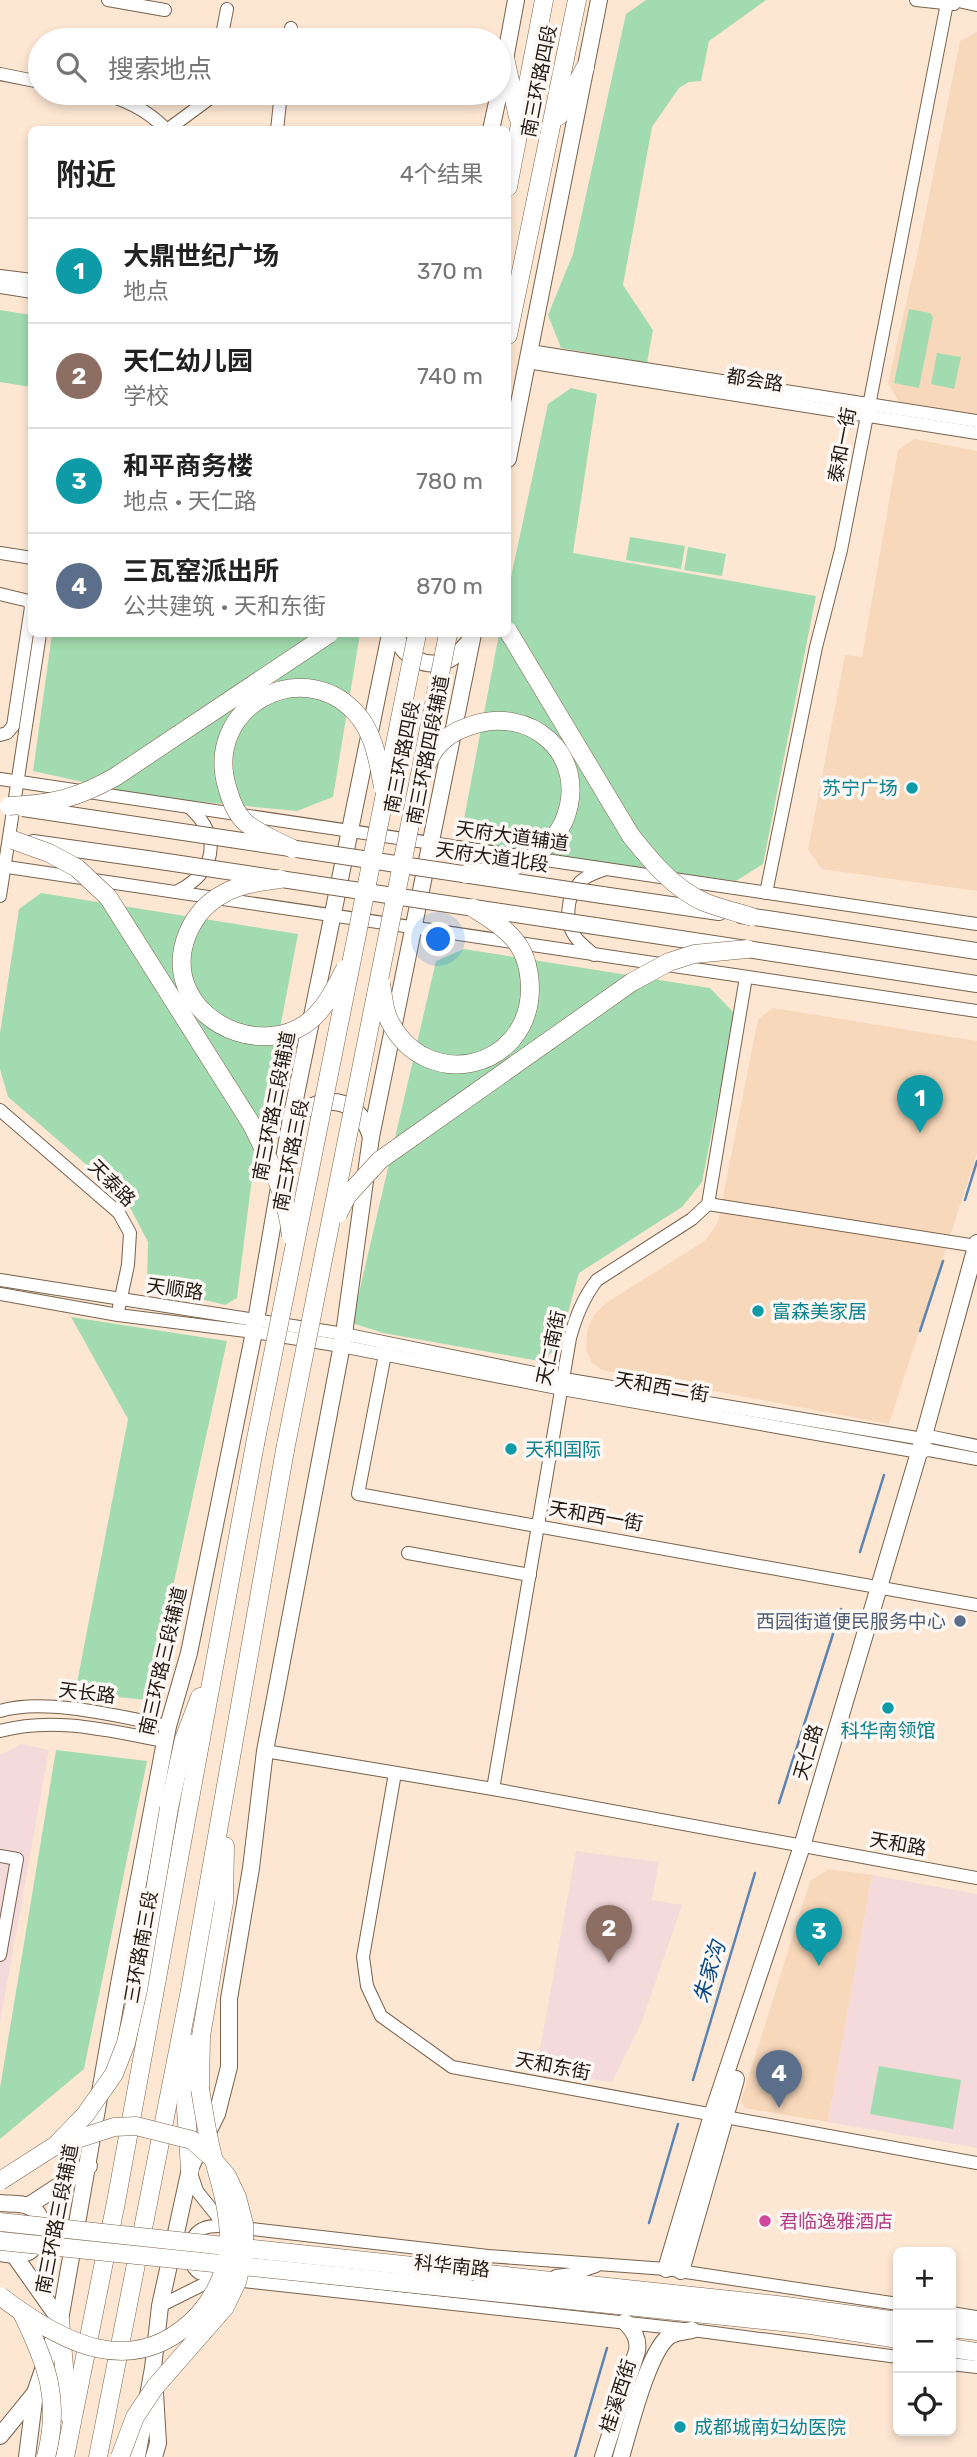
<!DOCTYPE html>
<html lang="zh">
<meta charset="utf-8">
<style>
:root{--surface:#fff;--page:#f2f2f2;--text:#222;--muted:#767676;--line:#e0e0e0;--accent:#1a73e8}
body{margin:0;font-family:Rubik,"Noto Sans SC",sans-serif;background:var(--page);color:var(--text)}
.controls{position:absolute;right:21px;bottom:21px;display:grid;overflow:hidden;border-radius:10px;box-shadow:0 4px 10px #0003}
.controls button{width:63px;height:63px;display:grid;place-items:center;padding:0;border:0;border-bottom:2px solid var(--line);background:var(--surface);color:var(--text);font:35px sans-serif}
.you{position:absolute;left:439px;top:940px;width:24px;height:24px;margin:-18px;border:5px solid #fff;border-radius:50%;background:#1a73e8;box-shadow:0 0 0 10px #1a73e833}
.badge{display:grid;place-items:center;width:46px;height:46px;border-radius:50%;background:var(--accent);color:#fff;font-size:23px;font-weight:700}
.pin{position:absolute;translate:-50% -58px;filter:drop-shadow(0 2px 4px #0008)}
.pin::after{content:'';position:absolute;top:37px;width:24px;height:21px;background:inherit;clip-path:polygon(0 0,100% 0,50% 100%)}
.list{margin:0;padding:0;list-style:none}
h2{display:flex;justify-content:space-between;align-items:center;height:91px;margin:0;padding:0 28px;font-size:30px}
h2 small{font-size:23px;font-weight:400;color:var(--muted)}
.list li{display:grid;grid-template-columns:46px 1fr auto;gap:21px;align-items:center;box-sizing:border-box;height:105px;padding:0 28px;border-top:2px solid var(--line)}
.list b{display:block;font-size:26px;white-space:nowrap}
.list p{margin:0;font-size:23px;white-space:nowrap;color:var(--muted)}
.list em{font-size:23px;font-style:normal;color:var(--muted)}
.icon{flex:none;width:38px;height:38px;fill:none;stroke:currentColor;stroke-width:2;stroke-linecap:round;stroke-linejoin:round}
.map{position:relative;flex:none;width:977px;height:2457px;overflow:hidden}
.search{position:absolute;background:var(--surface);box-shadow:0 4px 10px #0003;left:28px;top:28px;width:483px;height:77px;display:flex;align-items:center;gap:18px;box-sizing:border-box;padding:0 24px;border-radius:38px;color:var(--muted);font-size:26px}
.panel{position:absolute;background:var(--surface);box-shadow:0 4px 10px #0003;left:28px;top:126px;width:483px;height:511px;border-radius:10px}
.map>svg:first-child{display:block}
</style>
<div class="map">
<svg width="977" height="2457" viewBox="0 0 977 2457">
<rect width="100%" height="100%" fill="#fde7d3"/>
<g fill="#f8d8ba">
<polygon points="977,32 977,415 899,402 888,383 919,246 960,41"/>
<polygon points="914,439 977,451 977,891 822,869 808,850 845,655 862,657 898,450"/>
<polygon points="773,1008 977,1041 977,1153 889,1424 602,1370 592,1363 586,1350 587,1330 594,1315 606,1303 706,1240 718,1222 758,1019"/>
<polygon points="829,1869 872,1875 828,2122 745,2108 741,2101 810,1881"/>
</g>
<g fill="#f5dadb">
<polygon points="21,1744 49,1750 0,2023 0,1755"/>
<polygon points="576,1851 659,1862 652,1900 682,1905 642,2021 612,2082 536,2071"/>
<polygon points="872,1875 977,1894 977,2148 828,2122"/>
</g>
<g fill="#a2dbb0">
<polygon points="646,0 766,0 709,41 701,81 689,82 679,88 652,127 623,285 653,330 647,363 561,348 548,315 573,254 626,14"/>
<polygon points="909,309 930,313 933,317 919,388 894,383"/>
<polygon points="0,310 31,315 31,387 0,382"/>
<polygon points="937,353 961,357 954,389 931,384"/>
<polygon points="571,388 597,394 573,553 816,596 763,864 736,881 580,860 484,844 464,819 499,634 508,634 508,591 548,404"/>
<polygon points="630,537 685,546 681,569 626,560"/>
<polygon points="688,547 726,554 722,576 684,570"/>
<polygon points="52,634 360,634 333,797 297,811 150,797 33,771"/>
<polygon points="41,893 298,934 253,1170 237,1298 225,1305 147,1286 148,1242 125,1198 8,1097 0,1069 0,1033 19,909"/>
<polygon points="464,949 710,988 735,1014 702,1182 682,1207 579,1273 558,1349 539,1361 383,1333 352,1323 436,961"/>
<polygon points="71,1317 227,1341 148,1700 75,1693 128,1419"/>
<polygon points="56,1750 147,1761 84,2069 0,2139 0,2088"/>
<polygon points="879,2066 961,2080 953,2129 870,2114"/>
</g>
<g fill="none" stroke-linecap="round" stroke-linejoin="round">
<g stroke="#5c83b1" stroke-width="2.5">
<polyline points="965,1200 977,1161"/>
<polyline points="920,1331 943,1261"/>
<polyline points="860,1552 884,1475"/>
<polyline points="779,1803 841,1609"/>
<polyline points="693,2080 755,1873"/>
<polyline points="649,2223 678,2124"/>
<polyline points="575,2457 607,2348"/>
</g>
<defs>
<g id="minor">
<polyline points="108,0 165,10"/>
<polyline points="916,0 954,4"/>
<polyline points="221,40 227,9"/>
<polyline points="289,40 291,28"/>
<polyline points="0,74 40,82"/>
<path d="M97,93C125,98 147,110 167,130L209,99L210,93"/>
<polyline points="277,130 281,93"/>
<polyline points="0,276 32,280"/>
<polyline points="0,287 32,292"/>
<polyline points="530,351 977,421"/>
<polyline points="527,362 977,433"/>
<polyline points="0,553 32,558"/>
<polyline points="0,594 29,601 31,607 13,726 7,733 0,735"/>
<polyline points="0,779 977,924"/>
<polyline points="0,866 977,1011"/>
<path d="M176,892C215,873 223,838 190,808"/>
<polyline points="766,893 816,647 841,550 947,3"/>
<polyline points="0,896 40,634"/>
<path d="M594,955C589,950 582,945 577,939C564,924 566,896 580,882C587,875 597,872 606,869"/>
<polyline points="0,1110 119,1213 130,1233 128,1265 119,1307"/>
<polyline points="708,1204 977,1246"/>
<polyline points="0,1280 344,1334 564,1379 923,1439 933,1437 977,1446"/>
<polyline points="0,1294 118,1315 254,1332 341,1346 562,1389 919,1452 929,1450 977,1459"/>
<polyline points="386,1349 358,1494 977,1605"/>
<polyline points="408,1553 530,1575"/>
<path d="M0,1711C45,1697 122,1717 168,1726"/>
<path d="M0,1731C55,1716 110,1731 165,1741"/>
<polyline points="265,1751 493,1789 977,1878"/>
<polyline points="395,1773 363,1957 367,1986 381,2016 452,2067 977,2163"/>
<path d="M493,1789L570,1338C576,1316 583,1298 597,1280L692,1219L708,1204L746,977"/>
<polyline points="0,1856 17,1859 0,1955"/>
<polyline points="190,2170 197,2191 225,2226 488,2256 666,2269 898,2304"/>
<polyline points="556,2276 572,2274 596,2266"/>
<path d="M216,2278C211,2276 204,2275 199,2273C184,2262 187,2237 202,2229C209,2225 217,2226 225,2226"/>
<polyline points="160,2306 216,2278 692,2330 898,2357"/>
<polyline points="951,2313 977,2317"/>
<polyline points="951,2364 977,2367"/>
</g>
<g id="major">
<polyline points="963,0 977,3"/>
<polyline points="499,92 516,0"/>
<polyline points="491,130 499,93"/>
<polyline points="508,459 599,0"/>
<path d="M396,634C402,657 427,671 450,659C459,654 465,647 471,639"/>
<polyline points="33,843 147,859"/>
<polyline points="602,895 719,912"/>
<polyline points="741,915 977,951"/>
<polyline points="595,926 977,984"/>
<path d="M291,1123C319,1090 359,1096 371,1137"/>
<polyline points="205,2138 217,2114 229,2067 229,1999 251,1868 265,1751 344,1334 371,1137 473,634"/>
<path d="M0,2203C8,2204 21,2203 28,2206C50,2215 44,2249 23,2254C16,2256 7,2254 0,2253"/>
<polyline points="28,2206 89,2166"/>
<polyline points="14,2255 60,2320"/>
<polyline points="666,2269 712,2115 802,1846 923,1439 977,1243"/>
<polyline points="681,2271 736,2079"/>
<polyline points="0,2436 35,2393"/>
<polyline points="27,2457 35,2393 60,2320 119,1984 168,1726 189,1653 254,1332 290,1124 390,634"/>
<polyline points="137,2457 153,2368 160,2306 190,2169 195,2158"/>
<polyline points="154,2457 158,2443 155,2393"/>
<path d="M603,2457L637,2351C639,2339 634,2331 625,2322"/>
<path d="M621,2457C629,2431 649,2347 671,2335C677,2332 686,2331 692,2330"/>
</g>
<g id="highway">
<polyline points="505,58 518,117"/>
<polyline points="559,116 585,68"/>
<polyline points="508,187 544,0"/>
<polyline points="508,335 577,0"/>
<polyline points="169,1808 184,1739 200,1697"/>
<polyline points="188,2043 186,2108 190,2169"/>
<polyline points="200,2089 201,2036 224,1902 225,1846"/>
<polyline points="469,2272 786,2306 898,2321"/>
<polyline points="473,2290 811,2325 898,2339"/>
<polyline points="60,2320 68,2414"/>
<polyline points="951,2328 977,2331"/>
<polyline points="951,2348 977,2352"/>
<polyline points="65,2457 116,2202 255,1444"/>
<polyline points="98,2457 190,1990 285,1450"/>
</g>
</defs>
<use href="#minor" stroke="#78624c" stroke-width="14"/>
<use href="#major" stroke="#78624c" stroke-width="18"/>
<use href="#highway" stroke="#78624c" stroke-width="19"/>
<use href="#minor" stroke="#fff" stroke-width="12"/>
<use href="#major" stroke="#fff" stroke-width="16"/>
<use href="#highway" stroke="#fff" stroke-width="18"/>
<defs>
<g id="major-bridge">
<polyline points="23,808 602,895"/>
<polyline points="147,859 595,926"/>
</g>
<g id="highway-bridge">
<path d="M508,631L631,836C652,862 673,888 704,902C719,908 736,912 752,917"/>
<path d="M426,766C429,760 432,753 436,748C444,738 455,731 467,727C530,702 591,756 564,821C556,838 541,854 524,862C506,870 486,872 466,874"/>
<path d="M9,806C52,804 78,798 115,777L329,634"/>
<path d="M13,840L49,853L77,868L108,897L252,1125C270,1161 287,1196 291,1236"/>
<path d="M293,849C277,841 259,834 246,823C237,815 231,801 228,790C201,708 301,654 355,712C374,732 378,761 383,787"/>
<path d="M280,879C260,882 240,884 223,894C191,911 173,952 186,986C203,1030 264,1051 304,1025C324,1012 334,990 345,969"/>
<path d="M381,984C383,995 384,1010 389,1020C425,1093 528,1071 530,990C530,970 525,950 511,936C500,924 486,916 473,908"/>
<polyline points="338,1214 347,1196 380,1160 632,982 669,962 694,954 747,949"/>
<polyline points="255,1444 417,634"/>
<polyline points="285,1450 448,634"/>
<polyline points="56,2145 85,2115 114,2074 126,2043 138,1990 169,1808"/>
<polyline points="0,2181 53,2147 114,2127 136,2126 192,2140 211,2157 227,2176 237,2197 244,2224 244,2254 237,2282 225,2307 155,2387 135,2417 120,2457"/>
<polyline points="0,2222 469,2272"/>
<polyline points="0,2241 473,2290"/>
<path d="M0,2296C61,2343 135,2383 199,2314C216,2295 229,2266 229,2241C229,2211 221,2185 213,2157C207,2135 204,2112 200,2089"/>
<path d="M22,2313C47,2364 61,2400 46,2457"/>
</g>
</defs>
<use href="#major-bridge" stroke="#78624c" stroke-width="18" stroke-linecap="butt"/>
<use href="#highway-bridge" stroke="#78624c" stroke-width="19" stroke-linecap="butt"/>
<use href="#major-bridge" stroke="#fff" stroke-width="16"/>
<use href="#highway-bridge" stroke="#fff" stroke-width="18"/>
</g>
<g fill="#0f9aa8" stroke="#fdf8f3" stroke-width="2.5">
<circle cx="912" cy="788" r="7"/>
<circle cx="758" cy="1311" r="7"/>
<circle cx="511" cy="1449" r="7"/>
<circle cx="888" cy="1708" r="7"/>
<circle cx="680" cy="2427" r="7"/>
</g>
<circle fill="#5c6f8a" stroke="#fdf8f3" stroke-width="2.5" cx="960" cy="1621" r="7"/>
<circle fill="#d1479c" stroke="#fdf8f3" stroke-width="2.5" cx="765" cy="2221" r="7"/>
<g text-anchor="middle" dominant-baseline="central" stroke-width="7" stroke-linejoin="round" paint-order="stroke">
<g font-size="19" fill="#221910" stroke="#fdf8f3">
<text transform="translate(539 81) rotate(-79)">南三环路四段</text>
<text transform="translate(755 380) rotate(9)">都会路</text>
<text transform="translate(842 445) rotate(-79)">泰和一街</text>
<text transform="translate(428 750) rotate(-79)">南三环路四段辅道</text>
<text transform="translate(402 757) rotate(-79)">南三环路四段</text>
<text transform="translate(512 836) rotate(8)">天府大道辅道</text>
<text transform="translate(492 857) rotate(8)">天府大道北段</text>
<text transform="translate(274 1106) rotate(-79)">南三环路三段辅道</text>
<text transform="translate(291 1155) rotate(-79)">南三环路三段</text>
<text transform="translate(112 1183) rotate(45)">天泰路</text>
<text transform="translate(175 1289) rotate(8)">天顺路</text>
<text transform="translate(551 1348) rotate(-78)">天仁南街</text>
<text transform="translate(662 1387) rotate(10)">天和西二街</text>
<text transform="translate(596 1516) rotate(10)">天和西一街</text>
<text transform="translate(163 1661) rotate(-77)">南三环路三段辅道</text>
<text transform="translate(87 1693) rotate(7)">天长路</text>
<text transform="translate(808 1752) rotate(-73)">天仁路</text>
<text transform="translate(898 1844) rotate(10)">天和路</text>
<text transform="translate(141 1947) rotate(-80)">三环路南三段</text>
<text transform="translate(553 2066) rotate(11)">天和东街</text>
<text transform="translate(57 2219) rotate(-79)">南三环路三段辅道</text>
<text transform="translate(452 2266) rotate(6)">科华南路</text>
<text transform="translate(618 2396) rotate(-72)">桂溪西街</text>
</g>
<g font-size="19" fill="#0d838f" stroke="#fdf8f3" text-anchor="start">
<text x="898" y="788" text-anchor="end">苏宁广场</text>
<text x="772" y="1311">富森美家居</text>
<text x="525" y="1449">天和国际</text>
<text x="888" y="1730" text-anchor="middle">科华南领馆</text>
<text x="694" y="2427">成都城南妇幼医院</text>
</g>
<g font-size="19" fill="#4e5e75" stroke="#fdf8f3" text-anchor="end">
<text x="946" y="1621">西园街道便民服务中心</text>
</g>
<g font-size="19" fill="#b23c85" stroke="#fdf8f3" text-anchor="start">
<text x="779" y="2221">君临逸雅酒店</text>
</g>
<g font-size="21" font-style="italic" fill="#074785" stroke="#fdf8f3">
<text transform="translate(709 1972) rotate(-73)">朱家沟</text>
</g>
</g>
</svg>
<div class="controls">
<button>+</button>
<button>−</button>
<button><svg class="icon" aria-label="locate" viewBox="0 0 24 24"><circle cx="12" cy="12" r="6"/><path d="M12 2v4M12 18v4M2 12h4M18 12h4"/></svg></button>
</div>
<div class="you"></div>
<div class="pin badge" style="left:920px;top:1133px;background:#0f9aa8">1</div>
<div class="pin badge" style="left:609px;top:1963px;background:#8d6e63">2</div>
<div class="pin badge" style="left:819px;top:1966px;background:#0f9aa8">3</div>
<div class="pin badge" style="left:779px;top:2108px;background:#5c6f8a">4</div>
<div class="search"><svg class="icon" aria-label="search" viewBox="0 0 24 24"><circle cx="10" cy="10" r="6"/><path d="M15 15l6 6"/></svg>搜索地点</div>
<section class="panel">
<h2>附近<small>4个结果</small></h2>
<ul class="list">
<li><span class="badge" style="background:#0f9aa8">1</span><div><b>大鼎世纪广场</b><p>地点</p></div><em>370 m</em></li>
<li><span class="badge" style="background:#8d6e63">2</span><div><b>天仁幼儿园</b><p>学校</p></div><em>740 m</em></li>
<li><span class="badge" style="background:#0f9aa8">3</span><div><b>和平商务楼</b><p>地点 · 天仁路</p></div><em>780 m</em></li>
<li><span class="badge" style="background:#5c6f8a">4</span><div><b>三瓦窑派出所</b><p>公共建筑 · 天和东街</p></div><em>870 m</em></li>
</ul>
</section>
</div>
